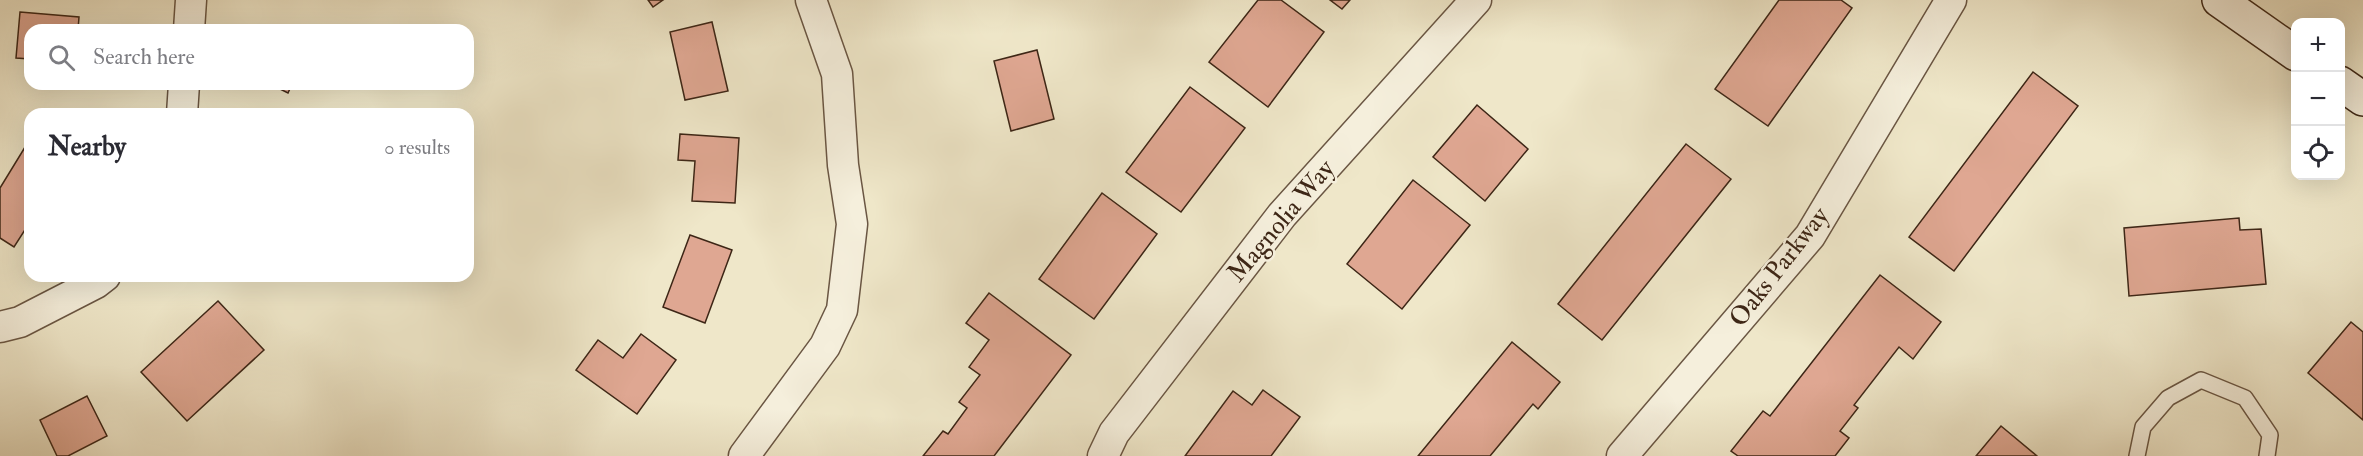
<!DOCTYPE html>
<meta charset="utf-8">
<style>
:root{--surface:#fff;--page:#f7f7f7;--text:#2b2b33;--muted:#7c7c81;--line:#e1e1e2}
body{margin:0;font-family:"IM FELL Double Pica",serif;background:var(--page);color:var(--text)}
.controls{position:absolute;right:18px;top:18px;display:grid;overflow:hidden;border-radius:12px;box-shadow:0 6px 24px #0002}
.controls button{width:54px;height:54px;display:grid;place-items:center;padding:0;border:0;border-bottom:2px solid var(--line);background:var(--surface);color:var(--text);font:30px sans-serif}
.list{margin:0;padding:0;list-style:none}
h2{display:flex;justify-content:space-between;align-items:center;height:78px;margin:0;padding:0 24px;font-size:26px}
h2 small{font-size:20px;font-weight:400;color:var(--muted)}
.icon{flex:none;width:33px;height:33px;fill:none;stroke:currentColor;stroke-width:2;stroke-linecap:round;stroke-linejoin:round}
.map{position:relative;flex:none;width:2363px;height:456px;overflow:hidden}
.search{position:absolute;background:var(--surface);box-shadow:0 6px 24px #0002;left:24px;top:24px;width:450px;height:66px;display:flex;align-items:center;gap:15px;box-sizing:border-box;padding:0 21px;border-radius:18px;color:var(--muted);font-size:22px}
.panel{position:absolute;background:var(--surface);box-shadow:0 6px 24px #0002;left:24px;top:108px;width:450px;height:174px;border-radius:18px}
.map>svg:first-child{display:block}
</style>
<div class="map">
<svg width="2363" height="456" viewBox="0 0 2363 456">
<rect width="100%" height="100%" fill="#efe7c9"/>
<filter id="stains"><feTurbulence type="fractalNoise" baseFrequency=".00333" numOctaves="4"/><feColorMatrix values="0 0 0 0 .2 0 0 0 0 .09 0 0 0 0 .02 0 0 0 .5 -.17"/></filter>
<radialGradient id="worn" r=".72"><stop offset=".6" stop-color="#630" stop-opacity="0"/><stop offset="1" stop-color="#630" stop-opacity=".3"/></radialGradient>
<g fill="#dfa792" stroke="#3d2616" stroke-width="1.5">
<polygon points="648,0 663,0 653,7"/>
<polygon points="1258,0 1281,0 1324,32 1268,107 1209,62"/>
<polygon points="1330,0 1350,0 1342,9"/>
<polygon points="1779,0 1841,0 1852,8 1768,126 1715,89"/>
<polygon points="20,12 79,17 78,30 30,30 30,59 16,58"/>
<polygon points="712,22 728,91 685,100 670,32"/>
<polygon points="1037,50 1054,119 1011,131 994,61"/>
<polygon points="2033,72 2078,106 1954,271 1909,237"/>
<polygon points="270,84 292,84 288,93"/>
<polygon points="1190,87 1245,128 1181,212 1126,172"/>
<polygon points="1477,105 1528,149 1485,201 1433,157"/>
<polygon points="680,134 739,138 735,203 692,201 695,161 678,160"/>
<polygon points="30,139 30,222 14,247 0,238 0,188"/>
<polygon points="1686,144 1731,179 1602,340 1558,304"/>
<polygon points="1413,180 1470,225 1402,309 1347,264"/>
<polygon points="1102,193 1157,234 1094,319 1039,279"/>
<polygon points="2239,218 2240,230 2261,229 2266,284 2129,296 2124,228"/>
<polygon points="690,235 732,250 705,323 663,307"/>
<polygon points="1880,275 1941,322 1913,359 1899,347 1854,405 1858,408 1840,431 1849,438 1835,456 1738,456 1731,451 1763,411 1770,416"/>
<polygon points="989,293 1071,355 994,456 923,456 943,431 948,434 967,408 959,402 980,375 969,367 989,340 966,323"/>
<polygon points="218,301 264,350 187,421 141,372"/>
<polygon points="2351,322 2363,332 2363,420 2308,373"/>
<polygon points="641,334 676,360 637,414 576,370 598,340 623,358"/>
<polygon points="1512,342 1560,382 1538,409 1533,404 1490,456 1418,456"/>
<polygon points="1263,390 1300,417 1271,456 1185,456 1233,391 1252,405"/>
<polygon points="87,396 107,436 68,456 57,456 40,420"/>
<polygon points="2001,426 2037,456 1976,456"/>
</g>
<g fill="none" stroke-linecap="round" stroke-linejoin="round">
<defs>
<polyline id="lane" points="2137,456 2143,427 2168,398 2201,380 2245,398 2270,435 2267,456"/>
<g id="street">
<polyline points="189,30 191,0"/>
<polyline points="182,114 184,84"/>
<polyline points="0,327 20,322 96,283 105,276"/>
<polyline points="744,456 825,346 842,310 852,224 843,165 837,74 811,0"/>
<polyline points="1103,456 1114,433 1282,215 1476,0"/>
<polyline points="1622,456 1810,236 1951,0"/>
</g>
<g id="secondary">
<polyline points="2219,0 2296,54"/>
<polyline points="2340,83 2363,99"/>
</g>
</defs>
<use href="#lane" stroke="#6a5643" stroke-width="18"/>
<use href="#street" stroke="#6a5643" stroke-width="33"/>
<use href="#secondary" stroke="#3d2616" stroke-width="36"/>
<use href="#lane" stroke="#f5efdc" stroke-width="15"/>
<use href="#street" stroke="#f5efdc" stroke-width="30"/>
<use href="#secondary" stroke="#f5efdc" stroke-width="33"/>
</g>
<g text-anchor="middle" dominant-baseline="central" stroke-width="5" stroke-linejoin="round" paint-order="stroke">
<g font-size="26" fill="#3d2616" stroke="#f5efdc">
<text transform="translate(1281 221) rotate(-50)">Magnolia Way</text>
<text transform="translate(1779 267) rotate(-52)">Oaks Parkway</text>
</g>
</g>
<rect width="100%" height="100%" filter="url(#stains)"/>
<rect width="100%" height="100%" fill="url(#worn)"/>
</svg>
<div class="controls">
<button>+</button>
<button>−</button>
<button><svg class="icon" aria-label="locate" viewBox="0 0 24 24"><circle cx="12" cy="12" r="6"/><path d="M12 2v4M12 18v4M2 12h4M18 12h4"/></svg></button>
</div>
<div class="search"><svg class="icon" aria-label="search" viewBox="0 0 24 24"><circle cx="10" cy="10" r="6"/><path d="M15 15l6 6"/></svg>Search here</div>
<section class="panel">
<h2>Nearby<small>0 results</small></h2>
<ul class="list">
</ul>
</section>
</div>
